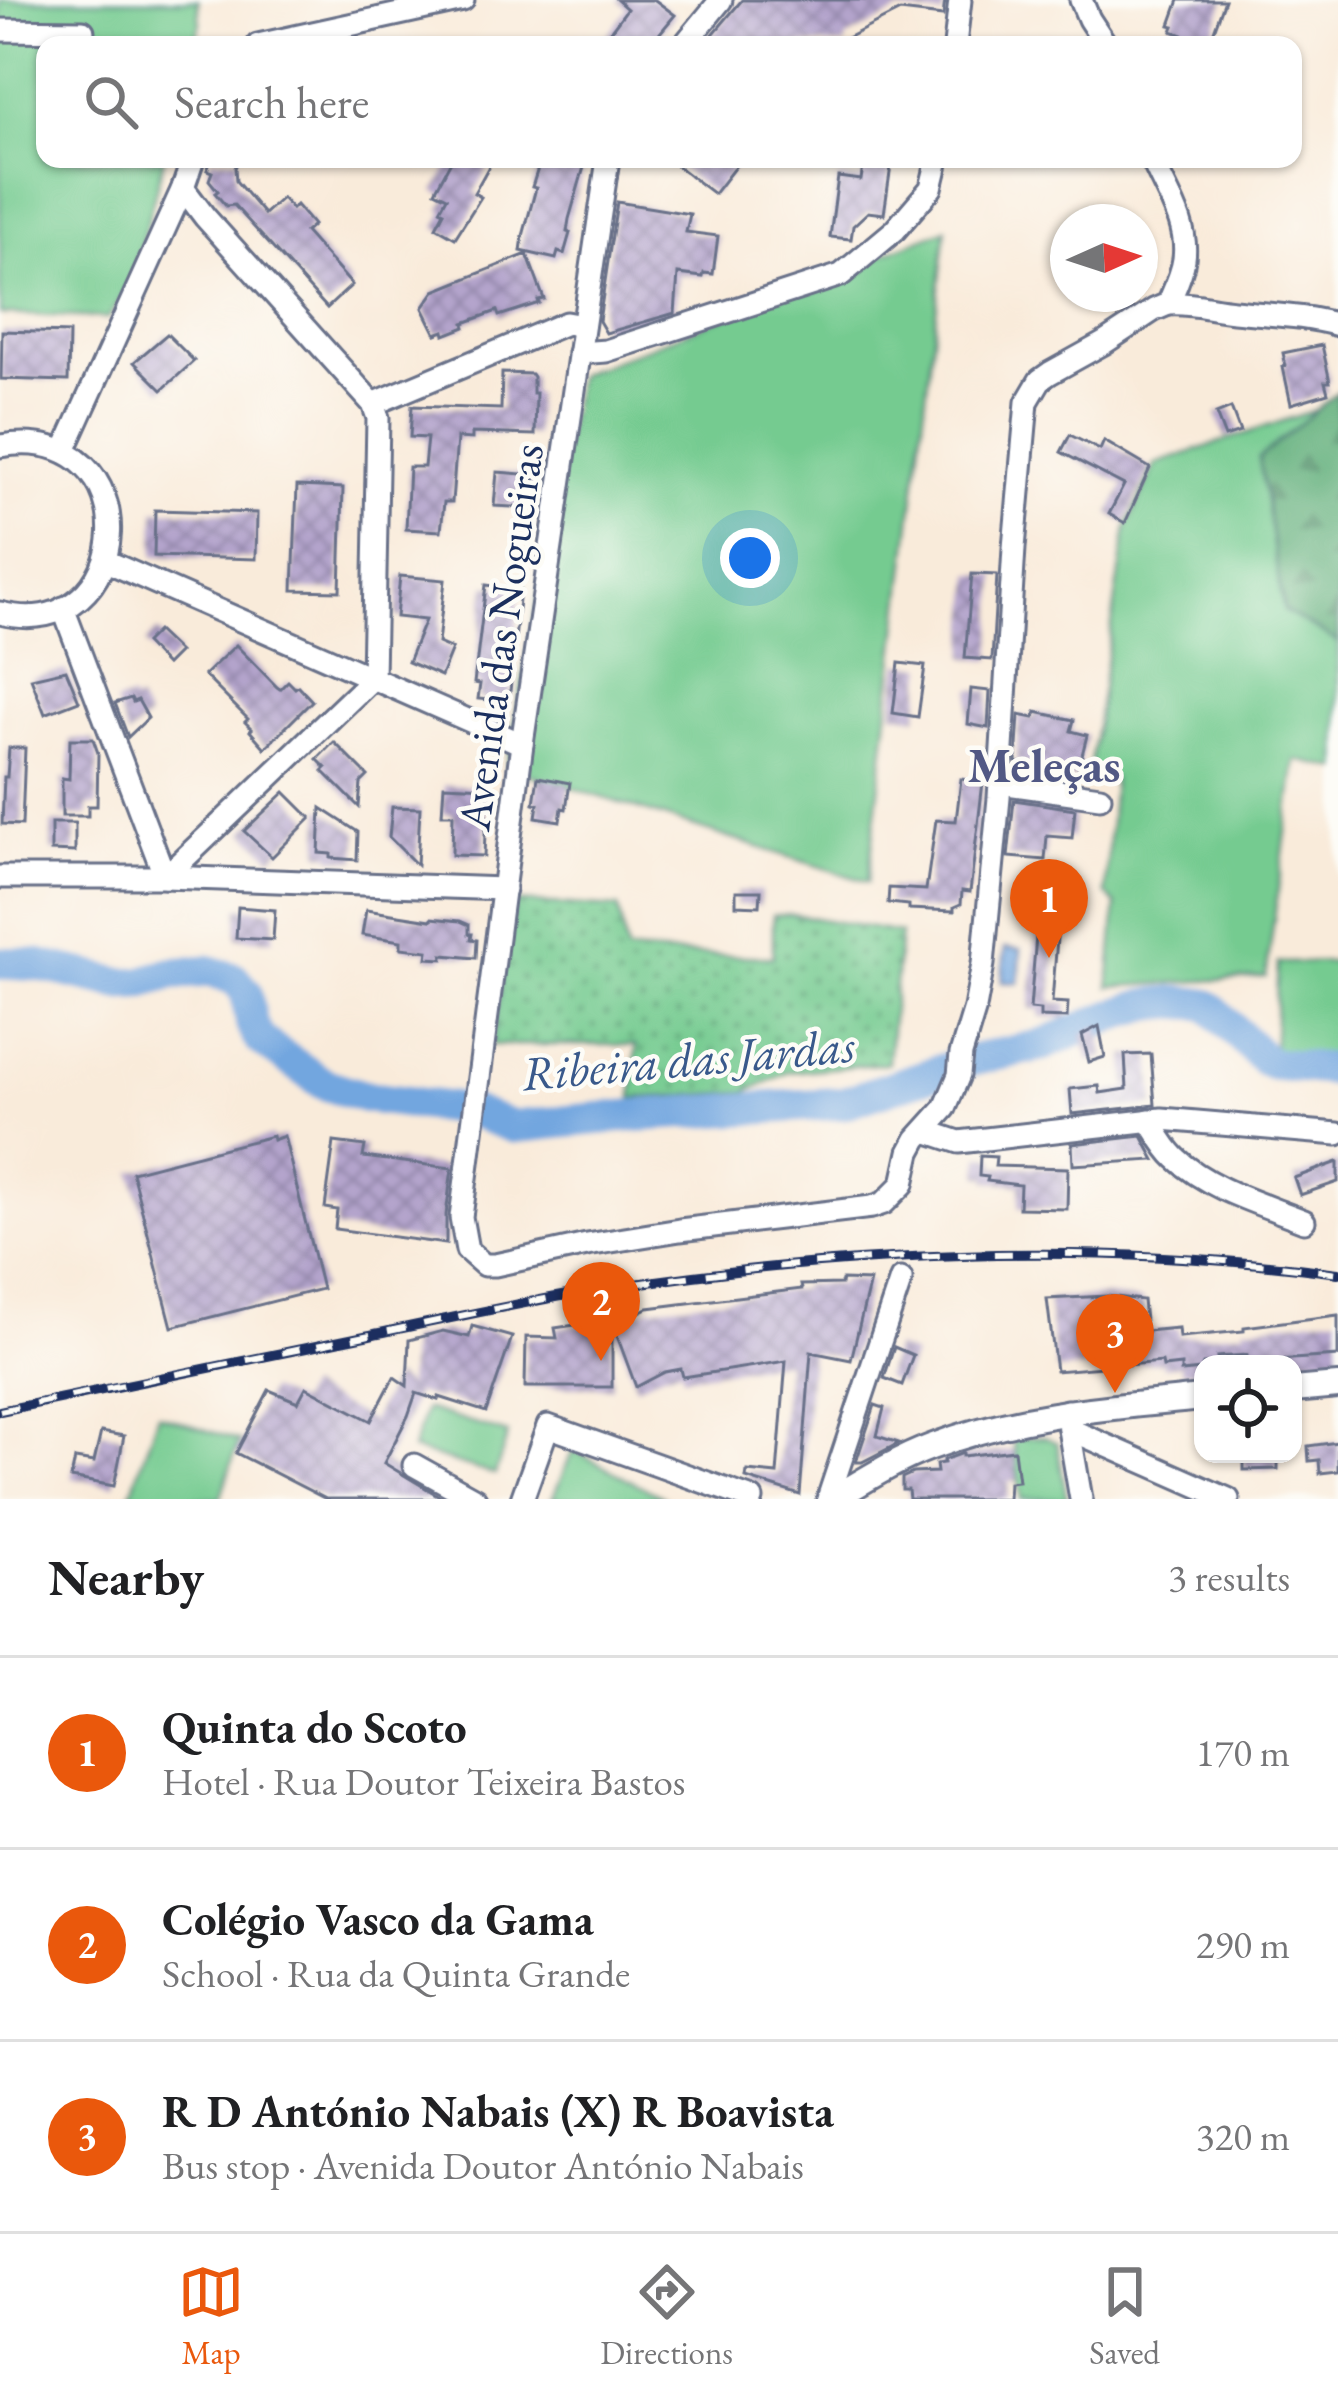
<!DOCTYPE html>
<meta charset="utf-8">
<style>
:root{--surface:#fff;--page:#f6f6f6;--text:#202124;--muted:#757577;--line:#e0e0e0;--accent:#ea580c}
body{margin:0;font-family:"EB Garamond",serif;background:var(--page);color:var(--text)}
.controls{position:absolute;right:36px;bottom:36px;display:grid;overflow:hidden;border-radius:24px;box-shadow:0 3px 9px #0004}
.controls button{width:108px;height:108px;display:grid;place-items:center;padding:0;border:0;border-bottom:3px solid var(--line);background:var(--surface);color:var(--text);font:60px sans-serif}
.compass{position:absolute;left:1050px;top:204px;width:108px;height:108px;border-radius:50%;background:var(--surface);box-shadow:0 3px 9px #0004;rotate:87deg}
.you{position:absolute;left:750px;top:558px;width:42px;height:42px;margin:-30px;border:9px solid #fff;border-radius:50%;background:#1a73e8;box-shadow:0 0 0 18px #1a73e833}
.badge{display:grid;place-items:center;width:78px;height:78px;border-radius:50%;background:var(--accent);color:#fff;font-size:39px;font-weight:700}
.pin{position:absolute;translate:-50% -99px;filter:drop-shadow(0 3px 6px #0008)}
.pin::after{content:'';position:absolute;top:63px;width:42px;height:36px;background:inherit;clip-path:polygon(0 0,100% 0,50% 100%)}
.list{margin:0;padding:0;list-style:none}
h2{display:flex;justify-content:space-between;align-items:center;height:156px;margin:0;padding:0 48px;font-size:51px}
h2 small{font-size:39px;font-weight:400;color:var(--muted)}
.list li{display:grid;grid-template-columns:78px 1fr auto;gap:36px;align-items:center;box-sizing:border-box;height:192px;padding:0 48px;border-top:3px solid var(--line)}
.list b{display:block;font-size:45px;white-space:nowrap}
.list p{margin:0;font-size:39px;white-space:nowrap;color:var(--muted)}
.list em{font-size:39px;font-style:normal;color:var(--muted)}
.icon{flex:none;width:66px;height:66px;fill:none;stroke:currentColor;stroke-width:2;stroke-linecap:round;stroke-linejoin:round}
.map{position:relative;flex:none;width:1338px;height:1499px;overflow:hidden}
.search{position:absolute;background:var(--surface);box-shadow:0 3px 9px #0004;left:36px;right:36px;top:36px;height:132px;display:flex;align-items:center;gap:30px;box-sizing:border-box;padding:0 42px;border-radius:24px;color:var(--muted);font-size:45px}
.sheet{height:732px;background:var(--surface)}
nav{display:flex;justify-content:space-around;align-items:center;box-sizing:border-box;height:168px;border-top:3px solid var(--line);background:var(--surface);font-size:33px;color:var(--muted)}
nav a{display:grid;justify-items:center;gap:6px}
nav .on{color:var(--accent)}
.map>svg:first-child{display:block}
</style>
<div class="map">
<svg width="1338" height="1499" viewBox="0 0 1338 1499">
<defs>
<pattern id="forest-firs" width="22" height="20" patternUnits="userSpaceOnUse" patternTransform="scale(3)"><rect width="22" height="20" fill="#60af7a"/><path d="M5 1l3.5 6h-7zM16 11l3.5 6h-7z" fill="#4e8f67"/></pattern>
<pattern id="garden-dots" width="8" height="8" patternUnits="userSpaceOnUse" patternTransform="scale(3)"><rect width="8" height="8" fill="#75cb90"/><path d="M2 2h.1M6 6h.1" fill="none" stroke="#5fa579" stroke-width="1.8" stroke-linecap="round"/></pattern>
<pattern id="building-cross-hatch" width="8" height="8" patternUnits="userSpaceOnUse" patternTransform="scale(3)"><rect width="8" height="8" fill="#b4a4cc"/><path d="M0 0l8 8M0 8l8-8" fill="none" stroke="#9286a9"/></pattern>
</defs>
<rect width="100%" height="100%" fill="#fdfcf7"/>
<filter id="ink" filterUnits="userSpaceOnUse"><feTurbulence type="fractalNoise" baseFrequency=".00833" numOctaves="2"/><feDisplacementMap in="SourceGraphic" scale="24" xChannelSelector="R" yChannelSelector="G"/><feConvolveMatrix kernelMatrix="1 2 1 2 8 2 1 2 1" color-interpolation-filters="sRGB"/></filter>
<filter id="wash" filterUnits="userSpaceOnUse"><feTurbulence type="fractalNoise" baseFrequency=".004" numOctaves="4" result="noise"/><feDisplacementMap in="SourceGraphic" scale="48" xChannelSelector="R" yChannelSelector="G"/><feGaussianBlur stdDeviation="2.7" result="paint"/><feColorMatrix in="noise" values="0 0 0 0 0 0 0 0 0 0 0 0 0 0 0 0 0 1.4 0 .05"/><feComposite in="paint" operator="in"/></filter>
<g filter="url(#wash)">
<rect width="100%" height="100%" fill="#f9ebda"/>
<g fill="#75cb90" stroke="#487d77" stroke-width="3">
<polygon points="0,0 198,0 200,24 195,45 45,45 45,159 164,159 131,284 108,318 0,314"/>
<polygon points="946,229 868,882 506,767 577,375"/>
<polygon points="1318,409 1259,458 1284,611 1338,642 1338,769 1296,760 1266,977 1109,987 1116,905 1105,894 1113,778 1089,772 1127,527 1156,464"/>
<polygon points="1338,962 1338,1060 1273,1051 1278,963"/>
<polygon points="425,1409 508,1434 495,1475 412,1450"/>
<polygon points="158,1414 239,1441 220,1499 129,1499"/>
<polygon points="1045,1437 1057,1443 1067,1499 1021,1499 1013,1438"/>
<polygon points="573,1450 666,1499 552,1499"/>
</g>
<polygon fill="url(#forest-firs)" stroke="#3e6f6c" stroke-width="3" points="1338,392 1338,642 1284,611 1259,458"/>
<polygon fill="url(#garden-dots)" stroke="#487d77" stroke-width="3" points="515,902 618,908 627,952 773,957 773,915 792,914 900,933 888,1063 789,1072 746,1092 633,1098 636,1045 492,1045"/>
<polygon fill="#72a6df" stroke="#466a9e" stroke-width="3" points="1005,948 1021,949 1019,983 1002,982"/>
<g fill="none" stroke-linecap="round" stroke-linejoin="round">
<polyline stroke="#72a6df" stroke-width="33" points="0,963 39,965 122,984 140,983 170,974 208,971 235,979 246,992 252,1026 260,1040 324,1084 366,1097 467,1110 513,1127 613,1117 843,1103 969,1061 1042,1045 1112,1016 1145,1005 1173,1002 1205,1004 1212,1008 1264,1060 1272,1064 1338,1070"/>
</g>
<g id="blocks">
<g fill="url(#building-cross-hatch)">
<polygon points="617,0 655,0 675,15 650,45 600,45 627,9"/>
<polygon points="742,0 945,0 943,16 900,11 847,38 845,45 704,45"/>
<polygon points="1179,0 1225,0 1212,36 1198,45 1191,44 1183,35 1172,31 1174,26 1170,25"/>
<polygon points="212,159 239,159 235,168 236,181 264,214 282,198 292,209 296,205 313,225 305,232 352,285 327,308 234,205 226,206 215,193 218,191 209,180 212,172 207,170"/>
<polygon points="452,159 493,159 474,193 481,197 455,238 436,227 444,212 440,210 447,197 435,191"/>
<polygon points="541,159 557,159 584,167 569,219 567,232 570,233 564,254 558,252 556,259 521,251 523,236 536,188 532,187"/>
<polygon points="668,159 741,159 714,194"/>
<polygon points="864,159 892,159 884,214 868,212 853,226 851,239 830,237 838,177 861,180"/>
<polygon points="617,202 690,214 686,232 718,236 713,274 704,273 703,277 678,274 675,313 606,333 599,321"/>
<polygon points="527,254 544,299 538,300 539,303 499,316 497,311 464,323 465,327 445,335 444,331 436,334 423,308 435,291"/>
<polygon points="2,331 69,333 68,381 1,379"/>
<polygon points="167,334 194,361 162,390 134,362"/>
<polygon points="1322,345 1330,382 1325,382 1328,393 1291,404 1283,367 1286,366 1283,353"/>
<polygon points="502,373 531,374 533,377 533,393 536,393 535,435 472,433 472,439 457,438 452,502 444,502 441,531 406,529 409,467 424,467 427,438 410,437 412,406 501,409"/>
<polygon points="1231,408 1240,432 1225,437 1216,414"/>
<polygon points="1070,435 1100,450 1104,441 1150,468 1125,523 1109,514 1124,485 1061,452"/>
<polygon points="497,472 535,475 534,483 538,484 536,508 494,506"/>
<polygon points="297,486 343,488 340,591 293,590"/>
<polygon points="155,510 257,513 256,559 154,556"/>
<polygon points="972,574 997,575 992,660 965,658"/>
<polygon points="400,576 445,580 438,643 452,649 441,676 408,662 425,620 396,617"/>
<polygon points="486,585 520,589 509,702 478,699 480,684 474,683"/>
<polygon points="157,631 179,652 166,665 145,643"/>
<polygon points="236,645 277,687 280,689 288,681 295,688 298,686 312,701 265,748 250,731 252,729 245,722 248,719 204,675"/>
<polygon points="899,663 925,666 918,717 893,713"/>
<polygon points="66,670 79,701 45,714 31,678"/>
<polygon points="971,689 990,691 988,728 968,724"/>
<polygon points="131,698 133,702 138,700 148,718 128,737 115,703"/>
<polygon points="1036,712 1074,720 1071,731 1087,735 1076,779 1048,775 1049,771 1016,762 1019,715 1034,718"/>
<polygon points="70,739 93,739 98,753 97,806 88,806 88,816 62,816 62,778 69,779"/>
<polygon points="334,742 368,776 361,783 359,807 323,771 326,768 317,759"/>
<polygon points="9,748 25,748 22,825 2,824 4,777 7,777"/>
<polygon points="538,777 570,783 566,809 562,808 560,821 536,817 538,804 534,803"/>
<polygon points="961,779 983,782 970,892 962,891 961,904 954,907 954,911 909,909 909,905 888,903 889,888 926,890 936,820 956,821"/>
<polygon points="444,785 487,787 484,856 452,855 453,814 442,814"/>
<polygon points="285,792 311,818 272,857 244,831"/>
<polygon points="1014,800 1075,809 1072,838 1047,836 1045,860 1008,857"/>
<polygon points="392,807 420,808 417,865 389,837"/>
<polygon points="321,808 358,832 357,860 331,858 331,854 319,853"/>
<polygon points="51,823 75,823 75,852 51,851"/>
<polygon points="736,891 761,891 760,906 736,905"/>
<polygon points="238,907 275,910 273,940 236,938"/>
<polygon points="366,910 431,920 432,918 460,921 469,925 469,934 472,934 471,939 477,940 476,958 443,955 443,959 427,958 428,951 401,948 401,941 362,935"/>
<polygon points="1037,924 1058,926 1052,1002 1068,1003 1067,1018 1040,1017 1040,1010 1030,1009"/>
<polygon points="1099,1026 1105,1057 1089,1062 1082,1035"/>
<polygon points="1151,1054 1155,1105 1072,1114 1070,1089 1099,1086 1100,1093 1127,1089 1125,1055"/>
<polygon points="272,1136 273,1140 284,1136 322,1289 172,1327 132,1172"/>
<polygon points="1142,1136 1155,1160 1073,1165 1072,1144"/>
<polygon points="334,1142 365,1146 363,1157 452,1168 446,1215 446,1244 335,1229 337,1210 325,1208"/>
<polygon points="980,1156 996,1157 995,1166 1068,1168 1067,1209 1019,1208 1020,1185 987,1181 988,1177 979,1176"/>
<polygon points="1338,1162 1338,1182 1300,1195 1294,1178"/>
<polygon points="842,1280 870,1281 851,1360 811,1352 800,1495 746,1478 747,1471 777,1474 786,1361 683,1377 681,1369 665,1372 636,1387 613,1325 648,1308 802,1289 801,1285 841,1284"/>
<polygon points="1107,1296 1143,1300 1146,1331 1178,1328 1179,1337 1244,1331 1244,1327 1338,1315 1338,1356 1247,1362 1247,1355 1217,1357 1218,1364 1203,1364 1201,1370 1181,1372 1181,1365 1163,1367 1162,1362 1056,1371 1047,1299"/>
<polygon points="575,1325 612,1326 612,1387 525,1387 526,1337 557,1338 555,1328"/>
<polygon points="472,1326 512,1337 486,1412 439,1397 438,1400 416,1393 408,1416 384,1463 444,1499 326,1499 236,1453 269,1390 298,1402 306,1387 371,1421 394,1377 407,1386 409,1340 443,1331 469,1337"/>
<polygon points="894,1347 913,1355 902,1385 884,1378"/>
<polygon points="875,1405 884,1408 877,1436 899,1443 862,1462 856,1462"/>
<polygon points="101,1432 124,1436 114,1486 71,1478 75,1459 94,1462"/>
<polygon points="1338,1442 1338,1471 1320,1473 1319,1460 1309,1461 1308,1446"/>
<polygon points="1014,1450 1018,1481 1009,1482 1008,1499 909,1499 908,1490 902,1490 902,1478 913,1473 937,1472 936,1464 944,1463 944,1460 963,1453 963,1456"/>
<polygon points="1244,1454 1278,1454 1278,1469 1244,1470"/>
</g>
</g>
</g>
<g filter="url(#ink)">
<use href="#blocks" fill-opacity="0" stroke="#697189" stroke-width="3"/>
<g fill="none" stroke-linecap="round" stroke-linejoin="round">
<defs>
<g id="minor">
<polyline points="1081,0 1089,19 1106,45"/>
<polyline points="0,30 83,31"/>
<polyline points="258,45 463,0"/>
<polyline points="684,45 721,0"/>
<polyline points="955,45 960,0"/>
<path d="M608,159L522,744L461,1217L467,1250L484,1265H495L587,1245L680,1230L872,1207L884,1203L903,1184L910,1152L917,1139L945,1108L959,1075L961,1054L975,1008L983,964L999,798L1014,548L1027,402L1040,380L1050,373L1104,343L1154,310L1168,304C1174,290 1182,275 1184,259C1189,223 1165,191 1152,159"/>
<path d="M1168,304C1191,302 1212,309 1234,311C1270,315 1304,315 1338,325"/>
<polyline points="579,353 606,351 841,275 895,230 931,188 938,159"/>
<polyline points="373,404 566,323 583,326"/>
<path d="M0,446C154,420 138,648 0,613"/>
<polyline points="64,451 183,188 193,159"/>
<polyline points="106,561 522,744"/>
<polyline points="63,608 165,877 373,678 378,418 373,404 205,217 183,188"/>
<polyline points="1000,783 1100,797"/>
<polyline points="0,877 165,877 504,889"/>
<path d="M1149,1120C1157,1132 1165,1148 1176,1158C1210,1190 1262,1204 1304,1221"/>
<polyline points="926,1131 959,1142 1162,1119 1338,1134"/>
<polyline points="1067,1411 1069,1429 1228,1499"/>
<polyline points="1069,1429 1081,1499"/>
<polyline points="414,1465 475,1499"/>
<polyline points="522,1499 548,1426 752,1499"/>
<polyline points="828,1499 901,1279"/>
</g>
<g id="major">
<polyline points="1293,1390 1338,1386"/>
<path d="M833,1499C865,1480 896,1460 931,1447C1018,1413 1111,1407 1203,1398"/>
</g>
</defs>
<use href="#minor" stroke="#697189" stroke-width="27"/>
<use href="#major" stroke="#697189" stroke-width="30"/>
<use href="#minor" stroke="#fff" stroke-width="21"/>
<use href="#major" stroke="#fff" stroke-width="24"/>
<defs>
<path id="rail" d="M0,1411C121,1385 243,1361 365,1336C448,1319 530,1300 614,1287C853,1251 1098,1241 1338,1273"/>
</defs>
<use href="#rail" stroke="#1b2f5e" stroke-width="10"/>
<use href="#rail" stroke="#fdfcf7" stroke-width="6" stroke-dasharray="18" stroke-linecap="butt"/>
</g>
</g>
<g text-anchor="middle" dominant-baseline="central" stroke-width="9" stroke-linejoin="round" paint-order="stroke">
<g font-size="45" fill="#1b2f5e" stroke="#fdfcf7">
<text transform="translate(500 637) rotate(-82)">Avenida das Nogueiras</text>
</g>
<g font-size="48" font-weight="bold" fill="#515884" stroke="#fdfcf7">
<text x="1044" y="765">Meleças</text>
</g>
<g font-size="48" font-style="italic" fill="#39598b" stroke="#fdfcf7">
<text transform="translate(688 1059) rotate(-5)">Ribeira das Jardas</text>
</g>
</g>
</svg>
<div class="controls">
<button><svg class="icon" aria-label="locate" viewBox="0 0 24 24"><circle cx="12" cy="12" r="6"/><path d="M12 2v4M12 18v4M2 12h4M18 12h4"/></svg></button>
</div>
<svg class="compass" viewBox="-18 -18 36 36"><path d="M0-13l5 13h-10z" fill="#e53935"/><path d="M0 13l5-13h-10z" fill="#757577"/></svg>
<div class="you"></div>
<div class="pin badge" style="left:1049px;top:958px">1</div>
<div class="pin badge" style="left:601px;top:1361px">2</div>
<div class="pin badge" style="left:1115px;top:1393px">3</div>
<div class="search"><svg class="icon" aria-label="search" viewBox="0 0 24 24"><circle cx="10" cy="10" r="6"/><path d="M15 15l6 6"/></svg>Search here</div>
</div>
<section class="sheet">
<h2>Nearby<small>3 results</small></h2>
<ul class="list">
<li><span class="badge">1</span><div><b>Quinta do Scoto</b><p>Hotel · Rua Doutor Teixeira Bastos</p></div><em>170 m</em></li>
<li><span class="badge">2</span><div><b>Colégio Vasco da Gama</b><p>School · Rua da Quinta Grande</p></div><em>290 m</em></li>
<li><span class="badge">3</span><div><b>R D António Nabais (X) R Boavista</b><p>Bus stop · Avenida Doutor António Nabais</p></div><em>320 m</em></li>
</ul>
</section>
<nav>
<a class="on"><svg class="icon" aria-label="map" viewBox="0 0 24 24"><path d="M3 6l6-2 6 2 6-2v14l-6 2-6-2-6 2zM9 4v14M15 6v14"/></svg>Map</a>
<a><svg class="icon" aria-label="directions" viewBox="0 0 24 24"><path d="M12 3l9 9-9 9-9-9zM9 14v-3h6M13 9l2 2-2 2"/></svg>Directions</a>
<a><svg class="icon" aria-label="saved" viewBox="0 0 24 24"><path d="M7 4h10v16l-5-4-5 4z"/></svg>Saved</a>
</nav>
